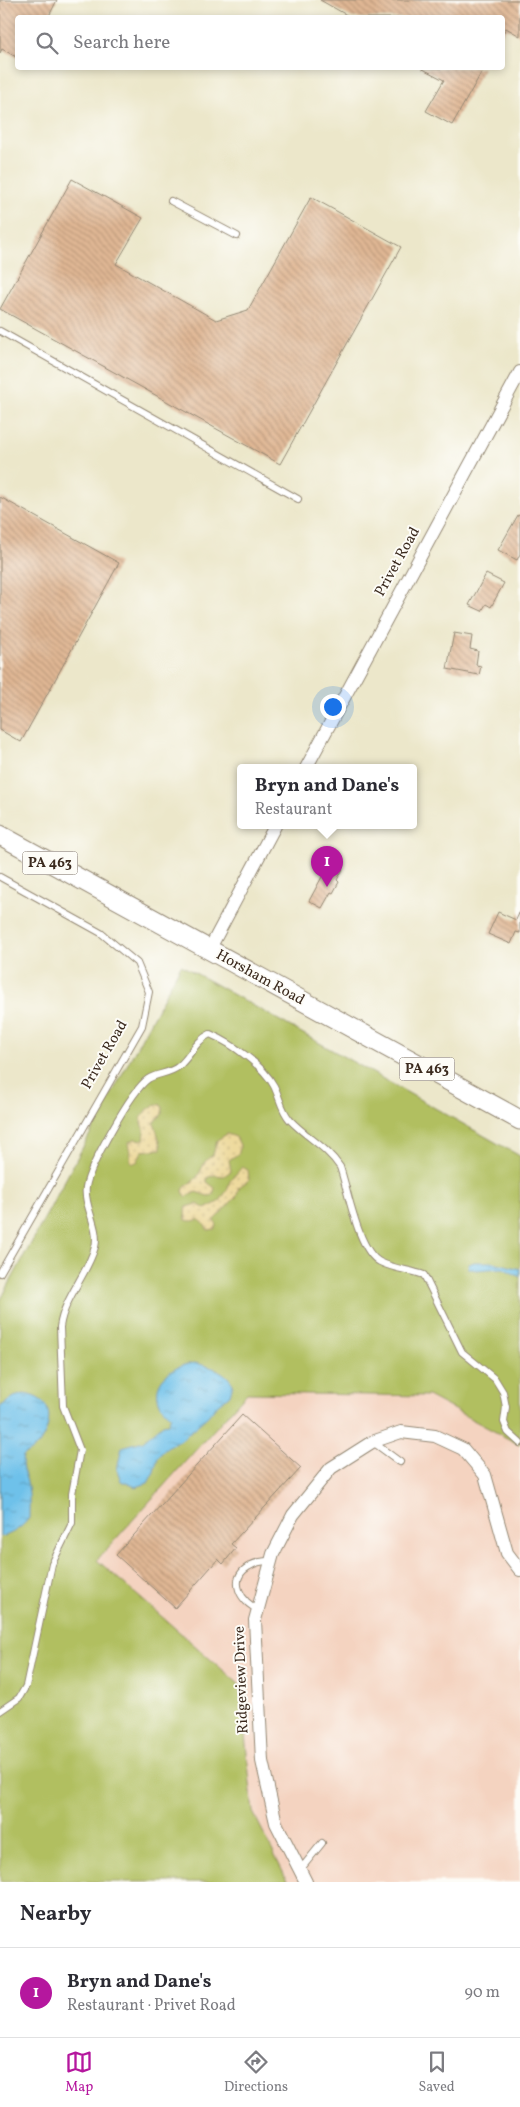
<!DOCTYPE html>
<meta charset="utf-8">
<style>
:root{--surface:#fff;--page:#f2f2f3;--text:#2b2b33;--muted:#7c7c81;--line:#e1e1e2;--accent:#b5179e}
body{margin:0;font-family:Vollkorn,serif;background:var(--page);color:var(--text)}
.you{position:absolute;left:332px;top:706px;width:18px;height:18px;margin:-12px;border:4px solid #fff;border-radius:50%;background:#1a73e8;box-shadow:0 0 0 8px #1a73e833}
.badge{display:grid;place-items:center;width:32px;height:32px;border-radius:50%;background:var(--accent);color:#fff;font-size:16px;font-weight:700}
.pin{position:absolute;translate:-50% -41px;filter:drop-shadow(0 1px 2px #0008)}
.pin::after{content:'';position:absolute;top:26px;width:18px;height:15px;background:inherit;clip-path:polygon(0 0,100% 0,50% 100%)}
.popup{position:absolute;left:237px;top:764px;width:180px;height:65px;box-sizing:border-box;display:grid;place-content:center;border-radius:5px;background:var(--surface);filter:drop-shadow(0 1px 4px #0005);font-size:16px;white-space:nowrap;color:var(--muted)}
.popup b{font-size:19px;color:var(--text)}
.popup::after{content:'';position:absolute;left:50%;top:100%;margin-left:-10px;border:10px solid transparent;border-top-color:var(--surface)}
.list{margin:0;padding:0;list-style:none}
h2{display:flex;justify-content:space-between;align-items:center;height:65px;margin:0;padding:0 20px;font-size:21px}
h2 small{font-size:16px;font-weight:400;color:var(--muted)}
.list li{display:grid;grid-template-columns:32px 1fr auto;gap:15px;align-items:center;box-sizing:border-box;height:90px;padding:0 20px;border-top:1px solid var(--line)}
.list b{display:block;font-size:19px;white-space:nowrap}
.list p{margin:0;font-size:16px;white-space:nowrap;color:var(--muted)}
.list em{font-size:16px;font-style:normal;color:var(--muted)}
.icon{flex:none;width:28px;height:28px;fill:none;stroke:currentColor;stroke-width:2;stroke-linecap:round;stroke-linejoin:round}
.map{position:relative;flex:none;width:520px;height:1882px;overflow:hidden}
.search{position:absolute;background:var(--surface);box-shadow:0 2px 8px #0003;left:15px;right:15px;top:15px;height:55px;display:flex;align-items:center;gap:12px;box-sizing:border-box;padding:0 18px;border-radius:5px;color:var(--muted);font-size:19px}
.sheet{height:155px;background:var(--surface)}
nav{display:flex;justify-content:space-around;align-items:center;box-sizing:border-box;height:70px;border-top:1px solid var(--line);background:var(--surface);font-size:14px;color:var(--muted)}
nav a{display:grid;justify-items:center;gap:2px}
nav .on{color:var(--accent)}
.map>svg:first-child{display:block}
</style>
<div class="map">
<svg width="520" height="1882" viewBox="0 0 520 1882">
<defs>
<pattern id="sand-dots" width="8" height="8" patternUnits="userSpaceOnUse" patternTransform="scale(1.25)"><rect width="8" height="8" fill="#eeda9e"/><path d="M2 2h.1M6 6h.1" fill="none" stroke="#cdbb88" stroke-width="1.8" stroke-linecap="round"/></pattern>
<pattern id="water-ripples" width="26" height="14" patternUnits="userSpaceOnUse" patternTransform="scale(1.25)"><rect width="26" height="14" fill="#6ec1ea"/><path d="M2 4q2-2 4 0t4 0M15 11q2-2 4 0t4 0" fill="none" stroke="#5c9dbd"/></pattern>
<pattern id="building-back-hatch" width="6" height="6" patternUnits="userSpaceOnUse" patternTransform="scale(1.25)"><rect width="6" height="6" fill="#e0b794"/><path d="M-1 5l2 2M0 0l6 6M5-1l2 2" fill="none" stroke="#b79578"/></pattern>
</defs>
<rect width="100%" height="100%" fill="#fdfcf7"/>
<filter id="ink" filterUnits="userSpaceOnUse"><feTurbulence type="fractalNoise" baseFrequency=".02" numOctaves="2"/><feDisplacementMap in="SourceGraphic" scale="10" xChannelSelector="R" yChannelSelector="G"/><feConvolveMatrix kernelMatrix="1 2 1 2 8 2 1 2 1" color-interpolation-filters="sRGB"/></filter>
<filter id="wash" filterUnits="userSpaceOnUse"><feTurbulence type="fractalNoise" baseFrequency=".0096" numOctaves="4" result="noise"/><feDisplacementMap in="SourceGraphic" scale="20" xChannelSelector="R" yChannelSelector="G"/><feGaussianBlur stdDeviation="1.12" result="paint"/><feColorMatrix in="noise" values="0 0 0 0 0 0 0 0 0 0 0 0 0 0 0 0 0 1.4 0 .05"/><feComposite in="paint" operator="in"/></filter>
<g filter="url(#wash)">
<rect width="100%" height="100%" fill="#ece7ca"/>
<polygon fill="#f4d3c0" points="247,1393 428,1396 520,1445 520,1882 288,1882 253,1812 240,1685 97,1560"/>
<polygon fill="#b1bf61" stroke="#767440" points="181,965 520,1156 520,1445 428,1396 247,1393 97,1560 240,1685 253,1812 288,1882 0,1882 0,1301"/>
<g fill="url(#sand-dots)" stroke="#94825e">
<path d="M156,1104L161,1105L163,1108L162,1114L154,1123L161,1145V1149L142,1151L137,1162L132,1163C128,1156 131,1149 129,1142L134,1139L144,1140C148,1119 129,1121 156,1104Z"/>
<path d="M227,1134L236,1137L240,1145L239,1153L229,1160L231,1171L224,1176L214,1175L207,1178V1182L215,1188L213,1195L208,1196L196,1192L186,1197L183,1191C185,1185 189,1184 194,1180C204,1172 199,1163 213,1155L217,1140Z"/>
<path d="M242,1167L248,1170L249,1180L239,1187L236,1197L215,1219L214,1221L217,1225L215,1229L208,1230C196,1212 200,1224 186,1220L185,1212L187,1207L197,1204L206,1209L220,1201L227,1190L230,1181Z"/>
</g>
<g fill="url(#water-ripples)" stroke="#547684">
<polygon points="474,1262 494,1262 520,1269 520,1277 503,1268 476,1270 468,1268 469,1264"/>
<path d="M195,1363C210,1367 224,1369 233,1384L230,1395L216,1406L208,1416L180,1441L167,1447L158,1457L154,1472L148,1483L136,1487L121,1481L117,1470L122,1447L143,1441L163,1424L168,1423L171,1416C166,1412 161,1407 159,1401C151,1379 177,1364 195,1363Z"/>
<path d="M24,1394C54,1398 54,1422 39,1444C35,1449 28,1452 23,1456C20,1468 26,1475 28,1486C30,1497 29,1508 29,1518C23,1527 11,1535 0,1537V1407L14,1397Z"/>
</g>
<g id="blocks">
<g fill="url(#building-back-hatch)">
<polygon points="0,0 57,0 48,18 18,18 18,58 2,49 0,53"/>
<polygon points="320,0 520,0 520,36 506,28 502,35 502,18 352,18"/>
<polygon points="421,68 484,68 452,125 426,111 444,80"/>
<polygon points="72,179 143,218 116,264 216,320 248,310 311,197 401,247 280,464 0,309"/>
<polygon points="0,497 119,563 21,742 0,730"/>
<polygon points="518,515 520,516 520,554 517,560 498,550"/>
<polygon points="486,574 504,583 491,607 486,604 482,611 469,605"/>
<polygon points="454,633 472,636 470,649 478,651 476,665 481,666 479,675 447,669"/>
<polygon points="330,862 343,869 337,880 339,882 333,893 331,892 322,908 309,901"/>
<polygon points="520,911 520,933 516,932 511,944 488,934 498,912 516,920"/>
<polygon points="242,1415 301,1468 231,1544 236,1548 223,1564 218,1559 175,1608 116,1555"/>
</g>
</g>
</g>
<g filter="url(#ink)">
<use href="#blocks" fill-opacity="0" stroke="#948874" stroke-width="1"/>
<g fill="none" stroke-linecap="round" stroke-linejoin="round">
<defs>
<g id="service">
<polyline points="171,201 237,236"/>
<polyline points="0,331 298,499"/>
<polyline points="0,877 101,933 137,963 149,992 142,1026 0,1273"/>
<polyline points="373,1442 400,1462"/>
<path d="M258,1609C241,1603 228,1579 248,1567C255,1562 263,1561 271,1561"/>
<path d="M0,1711L19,1698L26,1686L52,1564L72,1523V1494L80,1450L63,1406L60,1327C64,1298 87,1275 95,1247C100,1228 83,1205 86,1187C89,1167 131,1091 148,1079C157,1073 170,1074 179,1066C191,1056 195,1041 210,1034C231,1043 263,1065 274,1086C280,1098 281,1110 290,1120C306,1137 327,1147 340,1167C348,1190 358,1251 380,1262C394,1269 410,1270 424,1275L462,1352L495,1379L503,1392L506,1407L504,1422L508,1432L520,1443"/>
<polyline points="300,1870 322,1843"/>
</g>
<g id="minor">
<polyline points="306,768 520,372"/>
<polyline points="209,950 275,826"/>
<polyline points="306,1882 276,1823 262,1761 255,1620 273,1554 293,1515 331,1468 372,1442 401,1432 435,1436 463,1449 485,1475 507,1553 520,1570"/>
</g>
<polyline id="primary" points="0,835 520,1120"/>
</defs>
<use href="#service" stroke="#948874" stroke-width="8"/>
<use href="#minor" stroke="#948874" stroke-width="14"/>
<use href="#primary" stroke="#948874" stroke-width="21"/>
<use href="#service" stroke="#fff" stroke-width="6"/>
<use href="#minor" stroke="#fff" stroke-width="12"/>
<use href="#primary" stroke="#fff" stroke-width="19"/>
</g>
</g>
<g text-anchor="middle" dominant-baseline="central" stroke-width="4" stroke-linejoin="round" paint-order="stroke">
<g fill="#fdfcf7" stroke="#75695f" stroke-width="1">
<rect x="22.5" y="851.5" width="55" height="23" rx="4"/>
<rect x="399.5" y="1057.5" width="55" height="23" rx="4"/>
</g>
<g font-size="14" font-weight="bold" fill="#3b2a1e">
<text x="50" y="863">PA 463</text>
<text x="427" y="1069">PA 463</text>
</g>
<g font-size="15" fill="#3b2a1e" stroke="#fdfcf7">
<text transform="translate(398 562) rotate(-61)">Privet Road</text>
<text transform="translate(260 978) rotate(29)">Horsham Road</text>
<text transform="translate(105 1055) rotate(-60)">Privet Road</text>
<text transform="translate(242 1680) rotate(-92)">Ridgeview Drive</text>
</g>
</g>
</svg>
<div class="you"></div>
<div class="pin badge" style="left:327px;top:887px">1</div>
<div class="popup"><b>Bryn and Dane's</b>Restaurant</div>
<div class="search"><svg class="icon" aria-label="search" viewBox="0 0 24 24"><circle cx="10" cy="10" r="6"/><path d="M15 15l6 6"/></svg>Search here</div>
</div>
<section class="sheet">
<h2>Nearby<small></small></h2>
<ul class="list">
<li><span class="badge">1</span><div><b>Bryn and Dane's</b><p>Restaurant · Privet Road</p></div><em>90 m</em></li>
</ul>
</section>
<nav>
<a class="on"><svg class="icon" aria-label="map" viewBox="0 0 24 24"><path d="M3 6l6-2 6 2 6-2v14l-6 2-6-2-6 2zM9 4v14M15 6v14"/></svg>Map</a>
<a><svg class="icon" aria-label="directions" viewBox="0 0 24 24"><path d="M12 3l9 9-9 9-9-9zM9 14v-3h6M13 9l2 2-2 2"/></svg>Directions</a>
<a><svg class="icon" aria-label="saved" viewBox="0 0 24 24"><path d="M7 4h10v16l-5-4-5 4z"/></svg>Saved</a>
</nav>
